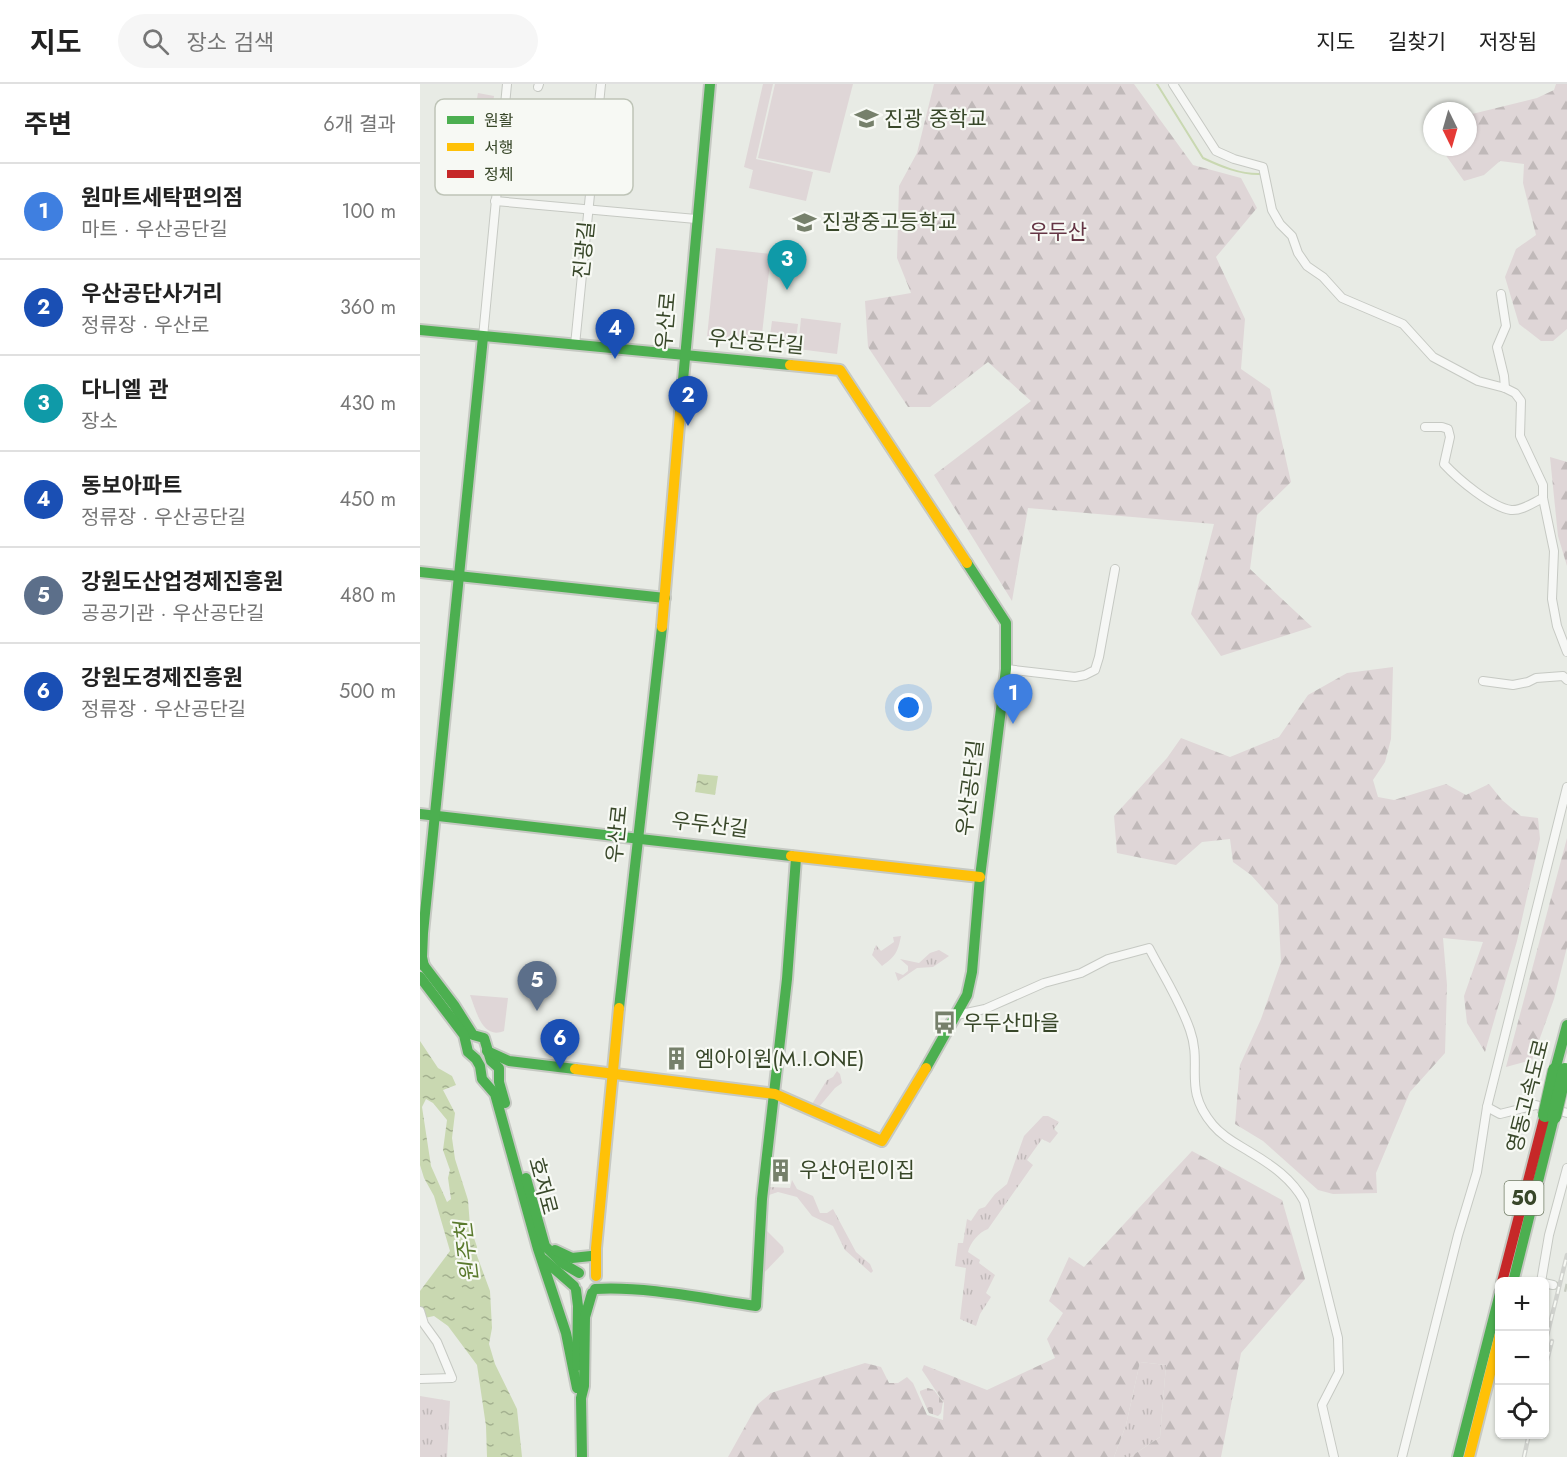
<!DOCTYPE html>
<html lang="ko">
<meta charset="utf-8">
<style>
:root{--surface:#fff;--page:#f6f6f6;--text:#222;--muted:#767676;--line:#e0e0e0;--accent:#76806b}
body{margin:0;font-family:Jost,"Noto Sans KR",sans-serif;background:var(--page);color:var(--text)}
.controls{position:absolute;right:18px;bottom:18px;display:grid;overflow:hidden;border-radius:9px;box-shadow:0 2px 4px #0004}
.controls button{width:54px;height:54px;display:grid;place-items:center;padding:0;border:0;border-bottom:2px solid var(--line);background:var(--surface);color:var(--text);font:30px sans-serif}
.compass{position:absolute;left:1003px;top:18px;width:54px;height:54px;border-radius:50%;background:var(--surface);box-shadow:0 2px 4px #0004;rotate:175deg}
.you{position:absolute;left:489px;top:624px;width:21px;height:21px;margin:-15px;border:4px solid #fff;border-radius:50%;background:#1a73e8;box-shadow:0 0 0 9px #1a73e833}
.badge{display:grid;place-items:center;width:39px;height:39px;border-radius:50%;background:var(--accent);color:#fff;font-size:20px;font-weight:700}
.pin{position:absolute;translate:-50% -50px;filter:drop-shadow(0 2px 3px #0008)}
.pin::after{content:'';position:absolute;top:32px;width:21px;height:18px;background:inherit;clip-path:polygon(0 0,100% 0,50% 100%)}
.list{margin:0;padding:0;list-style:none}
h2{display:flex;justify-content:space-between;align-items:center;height:78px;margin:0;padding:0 24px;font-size:26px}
h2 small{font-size:20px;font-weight:400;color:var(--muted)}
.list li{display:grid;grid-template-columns:39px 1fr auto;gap:18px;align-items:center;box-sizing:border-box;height:96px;padding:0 24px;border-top:2px solid var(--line)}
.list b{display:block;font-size:22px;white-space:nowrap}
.list p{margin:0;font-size:20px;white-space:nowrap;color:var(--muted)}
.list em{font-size:20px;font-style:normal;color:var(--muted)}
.icon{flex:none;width:33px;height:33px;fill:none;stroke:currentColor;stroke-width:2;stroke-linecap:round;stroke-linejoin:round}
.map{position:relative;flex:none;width:1147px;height:1373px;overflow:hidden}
header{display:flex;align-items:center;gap:36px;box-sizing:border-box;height:84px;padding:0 30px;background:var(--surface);border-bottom:2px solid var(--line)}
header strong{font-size:28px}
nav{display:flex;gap:33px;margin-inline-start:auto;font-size:21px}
.search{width:420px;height:54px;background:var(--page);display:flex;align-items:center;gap:15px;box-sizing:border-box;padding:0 21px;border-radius:33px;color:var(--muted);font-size:22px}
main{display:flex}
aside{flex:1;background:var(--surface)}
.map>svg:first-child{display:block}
</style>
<header>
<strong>지도</strong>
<div class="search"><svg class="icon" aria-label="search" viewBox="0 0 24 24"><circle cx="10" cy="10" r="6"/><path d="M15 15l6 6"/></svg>장소 검색</div>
<nav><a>지도</a><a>길찾기</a><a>저장됨</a></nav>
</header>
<main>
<aside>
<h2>주변<small>6개 결과</small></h2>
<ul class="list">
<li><span class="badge" style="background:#3f7fe0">1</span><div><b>원마트세탁편의점</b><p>마트 · 우산공단길</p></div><em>100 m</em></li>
<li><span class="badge" style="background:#1a4fb4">2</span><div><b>우산공단사거리</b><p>정류장 · 우산로</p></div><em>360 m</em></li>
<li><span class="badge" style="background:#0f9aa8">3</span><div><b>다니엘 관</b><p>장소</p></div><em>430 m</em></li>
<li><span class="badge" style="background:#1a4fb4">4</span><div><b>동보아파트</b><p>정류장 · 우산공단길</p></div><em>450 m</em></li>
<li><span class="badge" style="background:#5c6f8a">5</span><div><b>강원도산업경제진흥원</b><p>공공기관 · 우산공단길</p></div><em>480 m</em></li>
<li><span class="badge" style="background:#1a4fb4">6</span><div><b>강원도경제진흥원</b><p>정류장 · 우산공단길</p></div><em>500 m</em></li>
</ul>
</aside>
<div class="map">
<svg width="1147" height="1373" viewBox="0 0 1147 1373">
<defs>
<pattern id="grass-tufts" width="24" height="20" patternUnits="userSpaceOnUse" patternTransform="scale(1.5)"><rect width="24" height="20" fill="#dfd6d7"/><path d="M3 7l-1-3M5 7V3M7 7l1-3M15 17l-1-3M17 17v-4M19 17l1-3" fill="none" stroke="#c0b9b9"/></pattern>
<pattern id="forest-firs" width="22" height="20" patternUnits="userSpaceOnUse" patternTransform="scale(1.5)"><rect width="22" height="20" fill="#dfd6d7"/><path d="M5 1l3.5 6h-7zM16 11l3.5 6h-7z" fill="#c0b9b9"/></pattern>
<pattern id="cemetery-stones" width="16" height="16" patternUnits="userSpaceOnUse" patternTransform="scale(1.5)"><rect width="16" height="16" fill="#dfd6d7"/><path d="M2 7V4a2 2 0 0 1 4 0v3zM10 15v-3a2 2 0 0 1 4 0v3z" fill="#c0b9b9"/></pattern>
<pattern id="water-ripples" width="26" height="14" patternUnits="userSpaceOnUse" patternTransform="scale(1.5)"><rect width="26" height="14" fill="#c9d8b1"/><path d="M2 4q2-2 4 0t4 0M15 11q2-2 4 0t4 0" fill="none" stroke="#a4b190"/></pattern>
</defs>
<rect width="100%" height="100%" fill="#e8ebe5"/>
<g fill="url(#grass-tufts)">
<path d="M481,852C478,868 475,873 462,882L452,871L456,861L461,867L474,858L473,853Z"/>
<polygon points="519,866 529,872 513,883 497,884 478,897 475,888 483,891 488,887 488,882 480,875 499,879 510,869"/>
<polygon points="417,987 420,990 422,999 415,1004 399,1023 392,1020 407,996 413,993"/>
<path d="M623,1032H628L639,1038L634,1045L638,1049L630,1059L622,1055L607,1076L613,1081L568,1145C559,1148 550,1159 548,1168L560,1176L559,1179L575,1191L566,1209L571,1213L560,1230L556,1242L540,1235L546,1184L535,1182L538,1159H543L547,1135L551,1137L559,1125L565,1123L575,1110L587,1100L604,1052Z"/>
<polygon points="372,1096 377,1105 393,1112 400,1129 407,1129 413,1125 436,1168 450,1180 453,1187 451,1189 425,1166 413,1142 392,1132 377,1113 358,1108 349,1111 350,1103 370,1104"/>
<polygon points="720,1278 746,1281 740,1353 710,1373 694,1373 706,1341"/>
<polygon points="0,1312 30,1317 27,1373 0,1373"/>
</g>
<g fill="url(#forest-firs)">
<polygon points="514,0 714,0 773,81 821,94 837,124 796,173 825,235 821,285 850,305 871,398 837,431 830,485 892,543 801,572 771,530 794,440 608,424 592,517 514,391 611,317 568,278 510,323 488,323 448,263 445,217 491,209 477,174 479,102 497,69"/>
<polygon points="1136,0 1147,0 1147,245 1133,257 1121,257 1099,240 1085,193 1096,165 1116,151 1103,99 1104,80 1080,77 1064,91 1044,97 1020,63 1048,63 1048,31 1117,14 1134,6"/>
<polygon points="1130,373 1147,378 1147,482 1138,452"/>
<polygon points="973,583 971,655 965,678 953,696 958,713 974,716 1026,700 1046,711 1069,700 1082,716 1101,732 1118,734 1120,755 1097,857 1065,968 1047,939 1044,912 1063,858 1023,854 1027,901 1025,969 990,1008 956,1089 957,1109 913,1110 898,1106 843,1057 815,1040 820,981 841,935 861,878 858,821 831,791 813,778 810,755 782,758 756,781 697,769 694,732 747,674 761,654 810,673 859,653 888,611 927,589"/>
<polygon points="1147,754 1147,863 1134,915 1112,976 1086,983"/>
<polygon points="772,1067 862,1116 885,1195 821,1269 801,1373 710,1373 740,1353 746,1281 720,1278 706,1341 694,1373 308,1373 337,1321 351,1309 445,1279 461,1283 469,1299 478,1299 487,1293 493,1299 507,1331 523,1336 524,1319 502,1286 504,1281 567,1306 635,1274 627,1255 643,1229 629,1217 649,1173 664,1183"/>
</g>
<polygon fill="url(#cemetery-stones)" points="508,1304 514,1306 523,1318 521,1329 518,1332 509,1329 500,1309 500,1307"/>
<g fill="#dfd6d7">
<polygon points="343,0 353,0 336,75 393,88 386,117 329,104 333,86 324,83"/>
<polygon points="355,0 433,0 410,89 338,74"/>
<polygon points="58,9 74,12 70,41 53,37"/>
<polygon points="296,164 351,170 341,259 287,253"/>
<polygon points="381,234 421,239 417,270 378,265"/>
<polygon points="352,237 378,240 375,262 349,259"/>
<path d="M50,911L88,914L84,947C62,956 56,926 50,911Z"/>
<polygon points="346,1146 363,1163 364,1168 341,1192"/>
</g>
<g fill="url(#water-ripples)" fill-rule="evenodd">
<polygon points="278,690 298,692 295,711 275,708"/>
<path d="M0,957L18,984L32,992L36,1001L23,1006L35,1029L32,1054L35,1075L48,1116L50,1142L57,1163L56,1169L70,1207L72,1244L69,1260L75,1280L97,1325L102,1373H67L66,1342L57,1281L28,1242L14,1232L0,1235V1207L30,1167L14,1112L4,1094L0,1081ZM6,1015L13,1019L27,1036L23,1066L30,1086L28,1094L31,1115L27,1118L11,1082L2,1023Z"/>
</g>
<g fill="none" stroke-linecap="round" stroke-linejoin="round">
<path stroke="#c9d8b1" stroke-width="2" d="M737,0L783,74C800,82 821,91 841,90"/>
<polyline stroke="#c5cabf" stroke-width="8" stroke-dasharray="8 4" stroke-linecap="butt" points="1133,1201 1147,1204"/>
<defs>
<g id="street">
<polyline points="753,0 796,67 814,75 843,83 852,126 860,140 872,152 878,169 887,182 903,193 922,214 983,240 1013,273 1058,297 1085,304 1095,309 1101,317 1100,352 1123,401 1123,414 1134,467 1132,515 1137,542 1147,568"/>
<polyline points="118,3 119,0"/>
<polyline points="75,117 276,135"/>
<polyline points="1081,210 1086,242 1077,263 1084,292 1085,304"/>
<polyline points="63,253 87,0"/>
<polyline points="155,261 181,0"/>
<path d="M1005,343H1022L1028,345L1030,353L1024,380C1038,395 1071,423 1091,426C1102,427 1114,418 1123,414"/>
<polyline points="586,585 655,593 665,591 675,586 679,573 695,485"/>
<polyline points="1063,597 1093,601 1108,598 1116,594 1143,592 1147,596"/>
<path d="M537,931L565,925L624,899L661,889L688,875L729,864C743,891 760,917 770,946C783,983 762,1004 793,1041C803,1053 817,1060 830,1068C852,1081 872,1095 884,1117L918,1254L919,1288L902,1321L914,1373"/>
<polyline points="1067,1023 1080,1030 1116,1021 1147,1029"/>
<polyline points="1121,1198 1129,1151 1147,1084"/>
<polyline points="1124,1199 1133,1201"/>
<polyline points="0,1227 4,1240 17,1258 32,1294 0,1295"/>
<polyline points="982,1373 1038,1151 1057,1088 1067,1023 1147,703"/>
</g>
<g id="fast">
<polyline points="0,246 370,281"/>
<polyline points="260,329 290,0"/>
<polyline points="0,488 245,514"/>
<polyline points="0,730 371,772"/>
<polyline points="2,879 34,921 53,951 64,954 71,977 79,984 79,998 85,1019"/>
<polyline points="4,882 2,873 3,849 63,253"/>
<polyline points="0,893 44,951 48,968 56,975 60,982 62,995 75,1010 118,1165 146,1249 157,1304"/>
<polyline points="199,924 242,543"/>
<polyline points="67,967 89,977 155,985"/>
<polyline points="506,984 547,911 552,888 560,793 586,585 586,539 547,479"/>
<polyline points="1135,986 1147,941"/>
<polyline points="106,1094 125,1162 142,1179 159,1189"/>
<polyline points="135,1166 152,1174 171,1172"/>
<polyline points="123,1175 154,1202"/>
<polyline points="1093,1198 1134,1033"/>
<path d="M175,1205C227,1202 285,1215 336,1222L342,1115L367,895L376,774"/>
<polyline points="156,1206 158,1222 157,1282"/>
<polyline points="162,1373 161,1314 164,1302 165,1233 172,1209"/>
<polyline points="1038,1373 1080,1209"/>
</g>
<g id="slow">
<polyline points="370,281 420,286 547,479"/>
<polyline points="242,543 260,329"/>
<polyline points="371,772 560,793"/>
<polyline points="155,985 355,1010 462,1057 506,984"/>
<polyline points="176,1192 176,1164 199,924"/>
<polyline points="1049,1373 1080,1250"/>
</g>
<polyline id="jam" points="1082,1198 1125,1031"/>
</defs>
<use href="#street" stroke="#c6c9c3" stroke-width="10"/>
<use href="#fast" stroke="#c6c9c3" stroke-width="14"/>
<use href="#slow" stroke="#c6c9c3" stroke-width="14"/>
<use href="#jam" stroke="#c6c9c3" stroke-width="14"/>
<use href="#street" stroke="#f6f7f5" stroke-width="8"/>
<use href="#fast" stroke="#4caf50" stroke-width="10"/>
<use href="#slow" stroke="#ffc107" stroke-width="10"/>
<use href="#jam" stroke="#c62828" stroke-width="10"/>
<defs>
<g id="rail">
<polyline points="1124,1264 1147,1171"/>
<polyline points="1124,1288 1132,1257"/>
<polyline points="1104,1373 1109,1350"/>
</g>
</defs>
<use href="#rail" stroke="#d0d2ce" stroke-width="4.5"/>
<use href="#rail" stroke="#f7f9f4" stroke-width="2" stroke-dasharray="7" stroke-linecap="butt"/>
<defs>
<g id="fast-bridge">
<polyline points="1125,1031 1135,986"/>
<polyline points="1134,1033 1145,986"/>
</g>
</defs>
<use href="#fast-bridge" stroke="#bbc0b7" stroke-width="16" stroke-linecap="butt"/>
<use href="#fast-bridge" stroke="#4caf50" stroke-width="14"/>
</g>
<defs>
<symbol id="school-bare" viewBox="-9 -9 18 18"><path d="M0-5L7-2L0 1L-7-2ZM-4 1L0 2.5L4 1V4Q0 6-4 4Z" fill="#76806b" stroke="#f7f9f4" stroke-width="2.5" paint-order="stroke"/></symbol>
<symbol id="bus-bare" viewBox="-9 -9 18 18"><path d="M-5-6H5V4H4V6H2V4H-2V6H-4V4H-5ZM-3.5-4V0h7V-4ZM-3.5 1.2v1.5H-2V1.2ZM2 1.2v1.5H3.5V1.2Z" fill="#76806b" stroke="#f7f9f4" stroke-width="2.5" paint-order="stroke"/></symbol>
<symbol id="building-bare" viewBox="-9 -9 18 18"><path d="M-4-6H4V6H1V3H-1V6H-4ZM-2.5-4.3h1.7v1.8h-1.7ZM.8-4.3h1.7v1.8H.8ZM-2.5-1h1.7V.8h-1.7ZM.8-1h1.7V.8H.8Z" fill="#76806b" stroke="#f7f9f4" stroke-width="2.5" paint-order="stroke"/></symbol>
</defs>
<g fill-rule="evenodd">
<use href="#school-bare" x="430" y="18" width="33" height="33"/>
<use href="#school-bare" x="368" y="122" width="33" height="33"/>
<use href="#bus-bare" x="508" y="922" width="33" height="33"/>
<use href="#building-bare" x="240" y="958" width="33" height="33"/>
<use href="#building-bare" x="344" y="1070" width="33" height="33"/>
</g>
<g text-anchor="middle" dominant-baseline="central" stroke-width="4.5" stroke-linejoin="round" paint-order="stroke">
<rect fill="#f7f9f4" stroke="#717c66" stroke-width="1.5" x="1084.5" y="1097" width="39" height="34" rx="4.5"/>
<g font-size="20" font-weight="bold" fill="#384729">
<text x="1104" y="1114">50</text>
</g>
<g font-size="21" fill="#384729" stroke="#f7f9f4" text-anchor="start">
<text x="464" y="35">진광 중학교</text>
<text x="402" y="138">진광중고등학교</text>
<text x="543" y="939">우두산마을</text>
<text x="275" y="975">엠아이원(M.I.ONE)</text>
<text x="379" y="1086">우산어린이집</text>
</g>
<g font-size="21" fill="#643544" stroke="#f7f9f4">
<text x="638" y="148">우두산</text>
</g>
<g font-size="21" fill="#384729" stroke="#f7f9f4">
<text transform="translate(164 166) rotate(-84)">진광길</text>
<text transform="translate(246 237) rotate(-85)">우산로</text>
<text transform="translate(336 258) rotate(5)">우산공단길</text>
<text transform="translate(550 704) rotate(-83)">우산공단길</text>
<text transform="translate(290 741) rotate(7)">우두산길</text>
<text transform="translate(197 750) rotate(-84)">우산로</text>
<text transform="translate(1108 1012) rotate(-76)">영동고속도로</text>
<text transform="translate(123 1102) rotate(75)">호저로</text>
</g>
<g font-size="22" font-style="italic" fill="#5a7a2d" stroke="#f7f9f4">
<text transform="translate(46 1168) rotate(-97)">원주천</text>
</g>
</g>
<rect x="15" y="15" width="198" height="96" rx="9" fill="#f7f9f4" stroke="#bec4b7" stroke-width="1.5"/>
<rect x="27" y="32" width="27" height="8" fill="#4caf50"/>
<rect x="27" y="59" width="27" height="8" fill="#ffc107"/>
<rect x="27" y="86" width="27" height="8" fill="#c62828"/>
<g font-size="16" fill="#384729">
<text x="64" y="42">원활</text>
<text x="64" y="69">서행</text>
<text x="64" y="96">정체</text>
</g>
</svg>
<div class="controls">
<button>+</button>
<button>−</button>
<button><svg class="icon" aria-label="locate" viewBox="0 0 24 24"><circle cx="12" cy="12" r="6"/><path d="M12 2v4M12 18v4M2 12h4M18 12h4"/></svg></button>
</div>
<svg class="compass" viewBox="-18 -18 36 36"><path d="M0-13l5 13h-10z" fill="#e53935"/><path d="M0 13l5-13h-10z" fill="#767676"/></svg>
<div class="you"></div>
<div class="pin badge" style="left:593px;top:640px;background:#3f7fe0">1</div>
<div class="pin badge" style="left:268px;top:342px;background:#1a4fb4">2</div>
<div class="pin badge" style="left:367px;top:206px;background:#0f9aa8">3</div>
<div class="pin badge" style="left:195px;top:275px;background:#1a4fb4">4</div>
<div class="pin badge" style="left:117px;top:927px;background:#5c6f8a">5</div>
<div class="pin badge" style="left:140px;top:985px;background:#1a4fb4">6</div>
</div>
</main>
